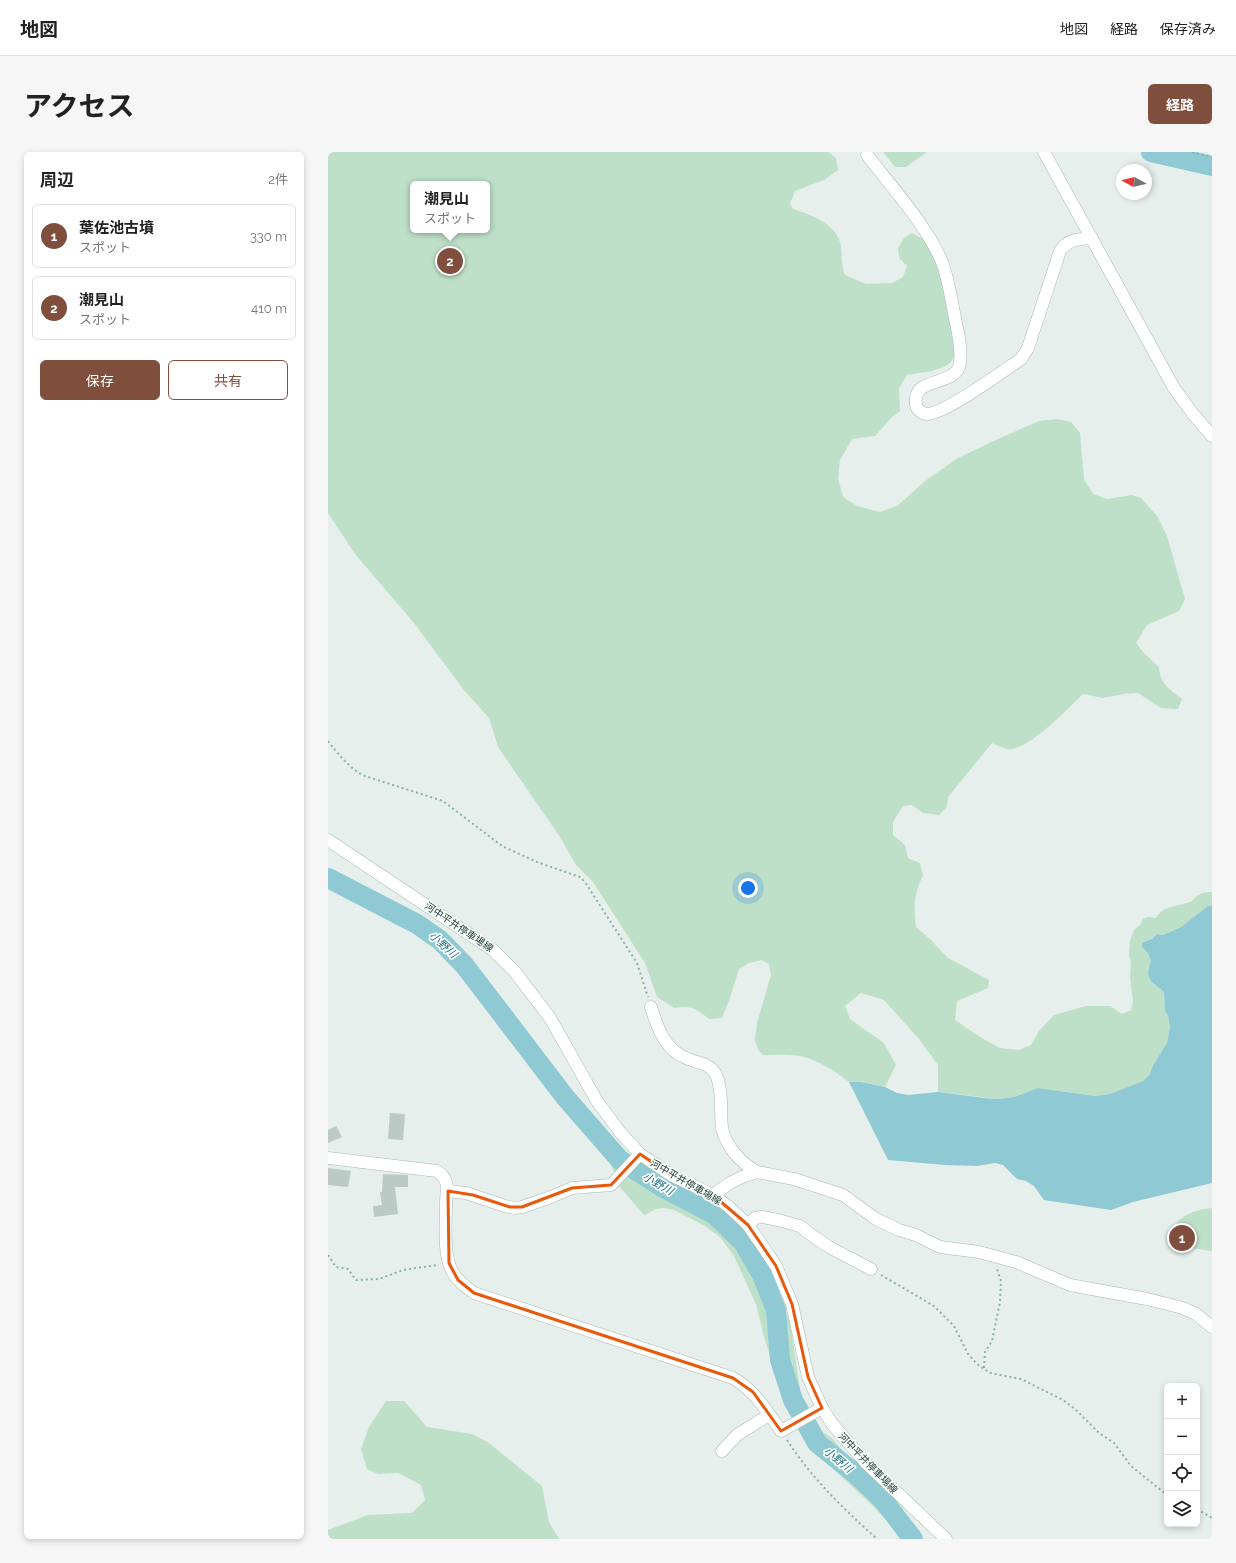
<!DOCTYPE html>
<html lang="ja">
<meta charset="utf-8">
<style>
:root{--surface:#fff;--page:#f6f6f6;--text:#222;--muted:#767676;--line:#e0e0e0;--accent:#804e3d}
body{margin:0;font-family:Raleway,"Noto Sans JP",sans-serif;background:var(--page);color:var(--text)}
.controls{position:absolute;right:12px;bottom:12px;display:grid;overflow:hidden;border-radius:6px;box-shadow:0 2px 6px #0003}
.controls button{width:36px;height:36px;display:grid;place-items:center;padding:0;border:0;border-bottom:1px solid var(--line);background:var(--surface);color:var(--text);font:20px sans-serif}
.compass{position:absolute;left:788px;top:12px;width:36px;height:36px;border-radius:50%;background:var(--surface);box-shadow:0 2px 6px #0003;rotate:278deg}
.you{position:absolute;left:420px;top:736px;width:14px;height:14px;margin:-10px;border:3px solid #fff;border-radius:50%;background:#1a73e8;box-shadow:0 0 0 6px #1a73e833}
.badge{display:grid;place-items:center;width:26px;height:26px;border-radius:50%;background:var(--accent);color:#fff;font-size:13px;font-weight:700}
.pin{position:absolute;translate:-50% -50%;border:2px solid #fff;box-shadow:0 1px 4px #0006}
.popup{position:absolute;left:82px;top:29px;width:80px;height:52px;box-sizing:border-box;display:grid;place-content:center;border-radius:6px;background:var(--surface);filter:drop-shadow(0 1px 3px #0005);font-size:13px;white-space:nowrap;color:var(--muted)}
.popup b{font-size:15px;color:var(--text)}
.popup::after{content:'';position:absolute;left:50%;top:100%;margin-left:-8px;border:8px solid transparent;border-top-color:var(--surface)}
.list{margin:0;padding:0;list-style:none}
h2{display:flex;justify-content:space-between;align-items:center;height:52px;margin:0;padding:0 16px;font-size:17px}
h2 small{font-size:13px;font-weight:400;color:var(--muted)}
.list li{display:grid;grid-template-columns:26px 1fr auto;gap:12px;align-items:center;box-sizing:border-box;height:64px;margin:0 8px 8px;padding:0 8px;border:1px solid var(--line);border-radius:6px}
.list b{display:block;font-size:15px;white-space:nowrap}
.list p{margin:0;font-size:13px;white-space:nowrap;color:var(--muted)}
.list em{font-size:13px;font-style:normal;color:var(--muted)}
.actions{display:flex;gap:8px;padding:12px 16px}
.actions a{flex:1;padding:9px 0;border:1px solid var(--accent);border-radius:6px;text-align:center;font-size:14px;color:var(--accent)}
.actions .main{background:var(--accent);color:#fff}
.icon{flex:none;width:22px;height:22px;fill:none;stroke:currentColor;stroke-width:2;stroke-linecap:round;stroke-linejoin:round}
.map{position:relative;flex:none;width:884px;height:1387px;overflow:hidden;border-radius:6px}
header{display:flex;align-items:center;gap:24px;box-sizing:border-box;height:56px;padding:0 20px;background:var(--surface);border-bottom:1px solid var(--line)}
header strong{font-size:19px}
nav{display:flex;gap:22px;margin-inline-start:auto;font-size:14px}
.intro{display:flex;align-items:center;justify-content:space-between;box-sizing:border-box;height:96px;padding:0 24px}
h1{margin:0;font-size:28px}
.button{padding:10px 18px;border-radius:6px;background:var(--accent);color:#fff;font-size:14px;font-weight:700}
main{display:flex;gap:24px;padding:0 24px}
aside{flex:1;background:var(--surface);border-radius:6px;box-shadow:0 2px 6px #0003}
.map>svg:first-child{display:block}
</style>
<header>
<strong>地図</strong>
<nav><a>地図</a><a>経路</a><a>保存済み</a></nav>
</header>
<div class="intro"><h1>アクセス</h1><a class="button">経路</a></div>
<main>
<aside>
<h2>周辺<small>2件</small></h2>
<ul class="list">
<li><span class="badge">1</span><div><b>葉佐池古墳</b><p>スポット</p></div><em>330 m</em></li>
<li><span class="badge">2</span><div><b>潮見山</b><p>スポット</p></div><em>410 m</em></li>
</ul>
<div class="actions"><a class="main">保存</a><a>共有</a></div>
</aside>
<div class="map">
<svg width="884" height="1387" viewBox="0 0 884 1387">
<rect width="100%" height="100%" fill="#e6efeb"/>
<g fill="#bfe0c8" fill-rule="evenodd">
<path d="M0,0H500L508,6L510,18L496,28L467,39L462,52L465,57C484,63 511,73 513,95C514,105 513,113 517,123L538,132L564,131L575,125L579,114L571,106L570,96L576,86L584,81L595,87L609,110L619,145L628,202L623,210L616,215L604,219L579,223L571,236L572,259L564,265L547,284L524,287L512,308L510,326L515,345L529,354L552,360L569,354L597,329L630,306L670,287L711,269L729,267L743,270L752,281L756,327L765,342L779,347L804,343L813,346L829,364L839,384L857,447L851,459L819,473L808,491L816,501L831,515C832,532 841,537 854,547L850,557L833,556L810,541L795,542L775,546L755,542C740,556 700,600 679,597C674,596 669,593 664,591L620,645L619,655L611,663L595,661L584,653L575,654L565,670V683L577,693L580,706L592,711L595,724C585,742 586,756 588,775L602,787L620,806L661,828L660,836L629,849L627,868L652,885L672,896L691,898L703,893L711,879L726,863L758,854H782L794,862L803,858L805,849L802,826L803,810L801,804L802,789L806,778L812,773L815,767L819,765L828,766C830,763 832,760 835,758C838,756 858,751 863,750C870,742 874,740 884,740V753L880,754L853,775L835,783L829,782L814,795L820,801L823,809L820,816L826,833L836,840L837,859L840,864L842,875L839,891L825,913L822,922L815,929L782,942L767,944L710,936L686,945L669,947L610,940V913L591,887L556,848L533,841L517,854L522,867L556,891L568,913L557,935L533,930H521C507,919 490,908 472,904C460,902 447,903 435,903L430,898L427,888L429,871L443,823L441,812L434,808L421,811L411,817L402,846L394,866L381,867C368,856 363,853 346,856L329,845L317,811L265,730L248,713L232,685L170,595L161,566L136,538L86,471L27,402L0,361ZM85,32H159V78H85Z"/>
<polygon points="555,0 599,0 578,15 567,15"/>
<polygon points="263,975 317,1014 343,1030 365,1041 387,1055 405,1070 421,1087 434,1106 445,1126 454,1149 462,1171 473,1243 495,1280 505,1287 525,1311 564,1348 583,1370 595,1387 572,1387 562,1372 541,1350 481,1295 463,1263 453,1237 436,1185 428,1152 406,1104 392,1085 377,1074 346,1058 336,1056 328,1057 316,1063 291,1034 288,1023"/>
<path d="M884,1056V1099L856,1095L848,1087C848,1084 847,1078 848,1074C852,1062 872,1057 884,1056Z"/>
<polygon points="58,1249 76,1249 99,1275 144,1282 161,1291 214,1334 221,1370 231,1387 0,1387 0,1378 40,1363 84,1361 97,1348 93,1333 70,1321 50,1322 39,1317 33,1297 41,1275"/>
</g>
<path fill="#8ec9d4" d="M884,753V1031L805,1050L783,1058L716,1048L706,1034L698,1029L689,1027L675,1013L667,1011L649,1014L617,1013L560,1008L521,930H533L557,935L569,941L580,943L610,940L656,946L669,947L686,945L710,936L767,944L782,942L815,929L822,922L825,913L839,891L842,875L840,864L837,859L836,840C823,830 816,826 823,809L820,801L814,795V791L824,787L829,782L835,783L853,775L880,754Z"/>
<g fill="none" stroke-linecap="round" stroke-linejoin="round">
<g stroke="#8ec9d4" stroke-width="20">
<polyline points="823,0 884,14"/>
<polyline points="0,726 89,772 112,788 137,814 237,945 292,1008 334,1035 386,1062 415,1090 434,1123 448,1158 452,1208 465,1248 489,1291 529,1323 555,1348 585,1387"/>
</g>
</g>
<g fill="#bbcac4">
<polygon points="62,961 77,962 75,988 60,987"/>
<polygon points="8,974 14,985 0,991 0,978"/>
<polygon points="0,1016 23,1019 20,1035 0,1033"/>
<polygon points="55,1022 80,1023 80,1035 67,1035 70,1062 46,1065 45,1054 54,1053 52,1040 54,1040"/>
</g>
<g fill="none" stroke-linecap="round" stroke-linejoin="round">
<defs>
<g id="street">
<polyline points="716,0 846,236 865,262 884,284"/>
<path d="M539,3C563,34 599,74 614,110C621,128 623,147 627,166C630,181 634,196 632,211C630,228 606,228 595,235C588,239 586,249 589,256C592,260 595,262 599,262C617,262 675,219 693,207L700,196L732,99C740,87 751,87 764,86"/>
<path d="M323,855C329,875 337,898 358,906C368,911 381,911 387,921C392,929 392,940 393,948C393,957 393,967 394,976C398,995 413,1011 429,1020"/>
<path d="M0,1006L109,1019C123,1029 118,1037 118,1052C118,1071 115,1102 124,1119C129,1129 138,1135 146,1141L405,1226C426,1238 439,1259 453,1279L494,1256"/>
<polyline points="120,1039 138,1041 177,1054 187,1056 194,1055 223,1045 244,1036 283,1033 312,1002"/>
<polyline points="385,1043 402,1031 414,1025 429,1020 466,1027 515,1043 548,1067 571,1078 588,1083 612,1095 651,1100 688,1110 742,1133 819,1147 855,1156 868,1162 884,1175"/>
<polyline points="420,1073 427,1066 434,1065 450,1068 472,1074 482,1082 501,1095 543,1117"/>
<polyline points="394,1299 409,1283 441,1263"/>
</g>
<polyline id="secondary" points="0,688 165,798 187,820 222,866 269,949 292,980 312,1002 343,1023 385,1043 401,1055 420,1073 448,1114 464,1152 480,1225 494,1256 505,1273 539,1312 618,1387"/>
</defs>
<use href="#street" stroke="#a8b8b2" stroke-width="13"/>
<use href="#secondary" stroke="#a4bbb3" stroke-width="13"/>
<g stroke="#86b3a5" stroke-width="2" stroke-dasharray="2 3" stroke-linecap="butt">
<polyline points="864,0 884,5"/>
<path d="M0,589C10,602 20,614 34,623L115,649L174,694L209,710L252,725L257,730L309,811L320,845"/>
<polyline points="0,1103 8,1115 20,1117 28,1128 51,1127 75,1118 109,1113"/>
<polyline points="553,1123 606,1154 626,1174 640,1202 649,1212 662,1221 693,1227 735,1248 747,1257 771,1281 786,1291 803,1314 839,1343"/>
<polyline points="656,1216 657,1200 664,1189 672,1150 673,1129 669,1117"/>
<path d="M459,1288C485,1328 514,1355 549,1387"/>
<polyline points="869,1357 884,1366"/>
</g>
<use href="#street" stroke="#fff" stroke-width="12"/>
<use href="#secondary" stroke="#fff" stroke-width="12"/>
</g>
<path fill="none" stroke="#e8590c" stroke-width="3" stroke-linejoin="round" d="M312,1002L343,1023L385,1043L420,1073L448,1114L464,1152L480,1225L494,1256L453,1279L425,1240L405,1226L146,1141L130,1128L121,1111L120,1039L145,1043L182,1055H194L244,1036L283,1033Z"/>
<g text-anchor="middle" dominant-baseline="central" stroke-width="3.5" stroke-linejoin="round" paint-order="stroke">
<g font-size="10" fill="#24423a" stroke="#f7fbf9">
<text transform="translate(131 775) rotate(34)">河中平井停車場線</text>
<text transform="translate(358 1030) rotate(30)">河中平井停車場線</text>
<text transform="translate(540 1311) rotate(46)">河中平井停車場線</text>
</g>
<g font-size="11" font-style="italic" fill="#1c6f80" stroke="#f7fbf9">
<text transform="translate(115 793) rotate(42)">小野川</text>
<text transform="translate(330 1032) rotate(30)">小野川</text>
<text transform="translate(510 1308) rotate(39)">小野川</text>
</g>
</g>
</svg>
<div class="controls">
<button>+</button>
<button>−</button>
<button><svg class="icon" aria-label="locate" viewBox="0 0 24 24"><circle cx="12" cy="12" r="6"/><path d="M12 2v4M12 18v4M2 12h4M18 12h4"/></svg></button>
<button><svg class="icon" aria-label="layers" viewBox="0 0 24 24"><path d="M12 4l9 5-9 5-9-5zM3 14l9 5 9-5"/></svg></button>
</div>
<svg class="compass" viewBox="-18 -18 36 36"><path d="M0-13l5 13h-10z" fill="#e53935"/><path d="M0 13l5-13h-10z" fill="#767676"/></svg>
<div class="you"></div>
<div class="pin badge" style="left:854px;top:1086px">1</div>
<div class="pin badge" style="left:122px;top:109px">2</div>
<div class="popup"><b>潮見山</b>スポット</div>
</div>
</main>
